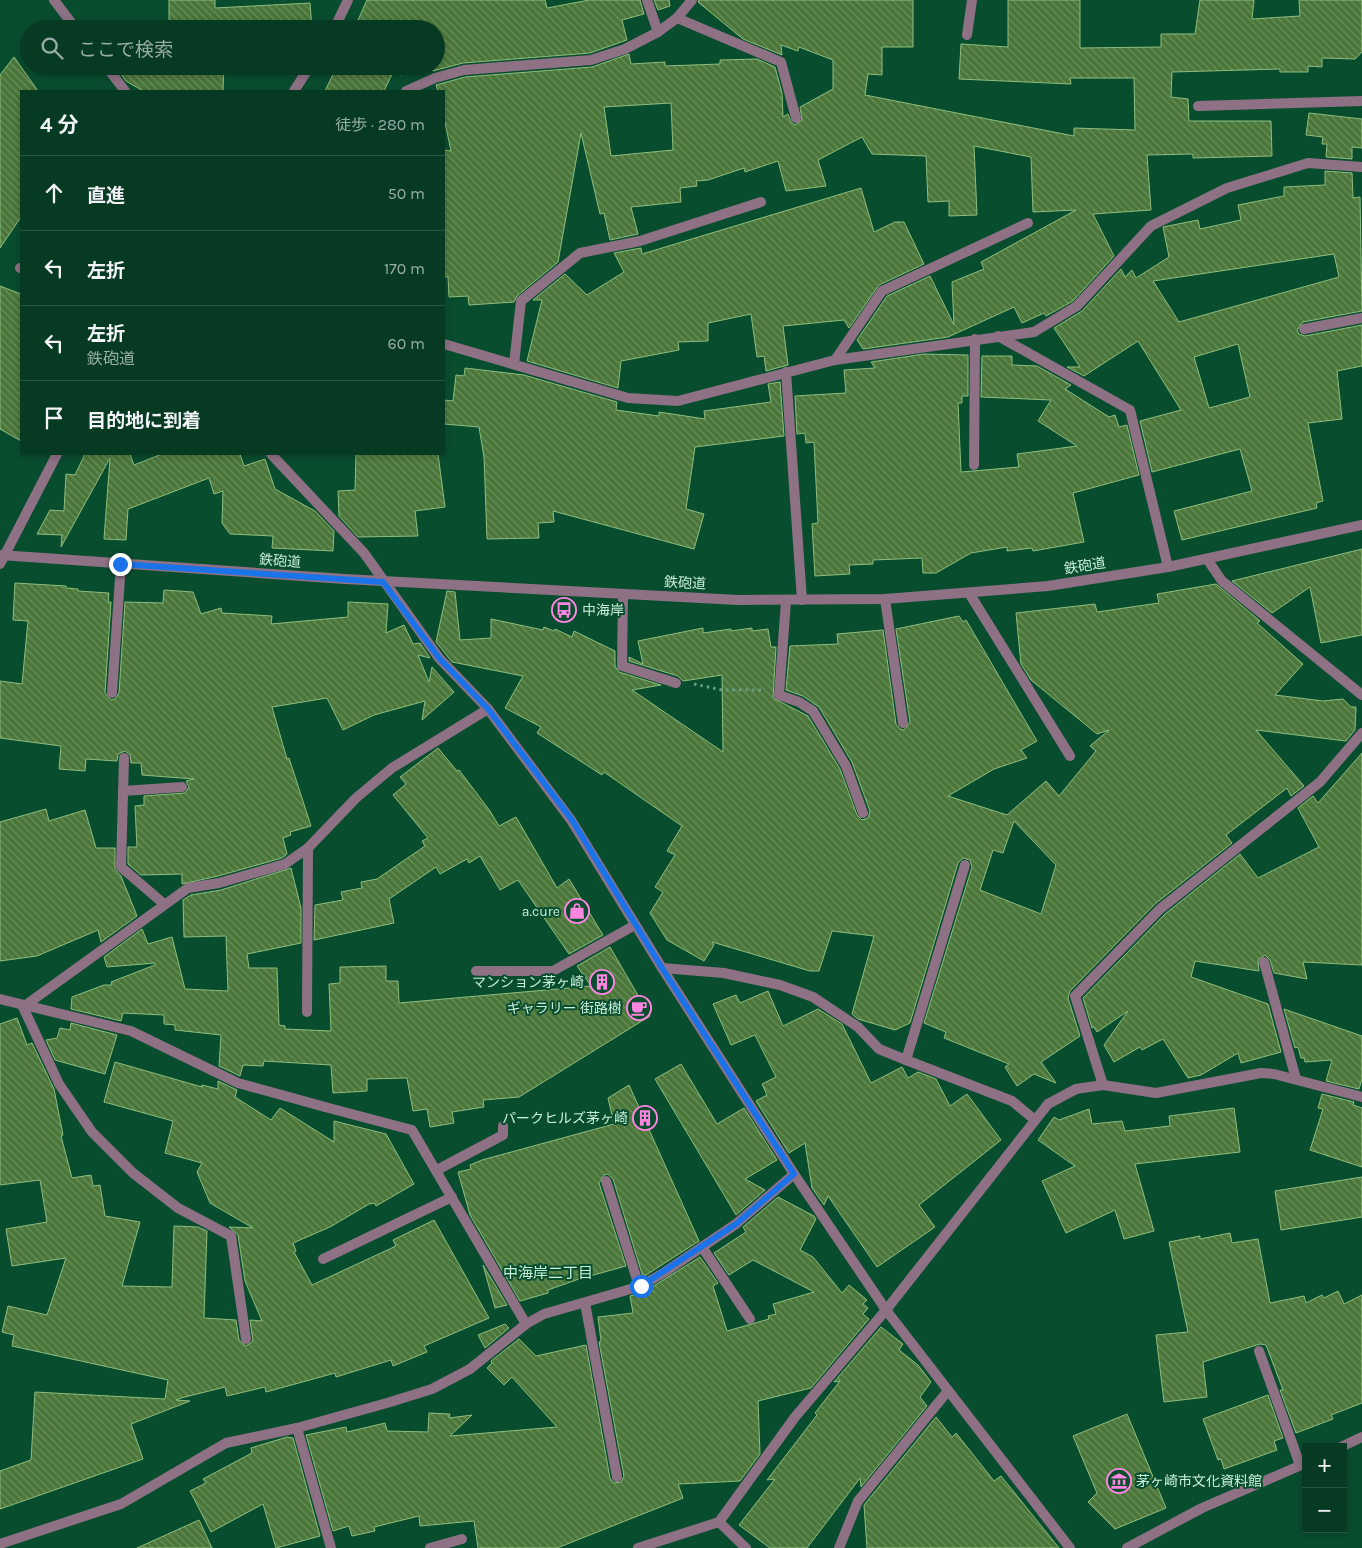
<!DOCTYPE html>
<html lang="ja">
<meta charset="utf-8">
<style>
:root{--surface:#073a23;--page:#154530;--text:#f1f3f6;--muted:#98ada6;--line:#285441}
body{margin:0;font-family:Karla,"Noto Sans JP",sans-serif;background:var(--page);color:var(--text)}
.controls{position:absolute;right:15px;bottom:15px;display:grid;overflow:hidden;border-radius:0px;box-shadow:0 2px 8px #0003}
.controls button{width:45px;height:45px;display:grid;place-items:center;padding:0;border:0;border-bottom:1px solid var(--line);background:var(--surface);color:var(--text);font:25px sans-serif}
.stop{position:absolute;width:15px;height:15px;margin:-11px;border:4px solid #1a73e8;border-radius:50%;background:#fff}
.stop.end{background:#1a73e8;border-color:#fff;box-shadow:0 1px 5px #0008}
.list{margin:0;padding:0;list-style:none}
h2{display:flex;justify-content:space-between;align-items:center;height:65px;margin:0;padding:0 20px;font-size:21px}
h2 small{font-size:16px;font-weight:400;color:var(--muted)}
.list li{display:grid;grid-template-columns:32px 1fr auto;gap:15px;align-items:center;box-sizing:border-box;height:75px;padding:0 20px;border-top:1px solid var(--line)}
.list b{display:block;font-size:19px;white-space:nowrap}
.list p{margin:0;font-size:16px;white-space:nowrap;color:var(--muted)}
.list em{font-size:16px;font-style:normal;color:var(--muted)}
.icon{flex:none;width:28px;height:28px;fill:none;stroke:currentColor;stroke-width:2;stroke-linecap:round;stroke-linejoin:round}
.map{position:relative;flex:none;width:1362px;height:1548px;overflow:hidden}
.search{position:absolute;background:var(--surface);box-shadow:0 2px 8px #0003;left:20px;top:20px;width:425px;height:55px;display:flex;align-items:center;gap:12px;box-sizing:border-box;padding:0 18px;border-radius:28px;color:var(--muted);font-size:19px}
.panel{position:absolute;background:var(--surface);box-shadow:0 2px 8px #0003;left:20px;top:90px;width:425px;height:365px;border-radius:0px}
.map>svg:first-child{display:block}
</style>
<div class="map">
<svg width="1362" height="1548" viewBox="0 0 1362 1548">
<defs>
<pattern id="building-back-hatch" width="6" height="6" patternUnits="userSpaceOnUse" patternTransform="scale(1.25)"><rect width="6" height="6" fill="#4a7639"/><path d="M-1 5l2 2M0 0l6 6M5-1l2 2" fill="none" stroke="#6b905e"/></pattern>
</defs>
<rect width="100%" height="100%" fill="#094d2f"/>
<g fill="url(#building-back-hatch)" stroke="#8ebe7d" fill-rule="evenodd">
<polygon points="169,0 215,0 215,8 310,3 312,29 169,29"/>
<polygon points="367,0 545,0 547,8 589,0 640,0 644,14 622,20 627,40 590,53 463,63 433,71 432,66 436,66 436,29 354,29"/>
<polygon points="654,0 669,0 670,6 658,10"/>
<path d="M699,0H913V47H882V75L868,74L865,95L1074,136V128L1135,130L1134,78H1070L1071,84L959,79L961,44L1008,47V0H1080V48L1161,47V34H1195L1200,0H1254L1252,19L1300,16L1299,0H1362V52L1355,59L1322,58V67L1308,66V72H1280V69L1172,72L1171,97L1188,99L1189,121H1271L1272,156L1193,158V154L1147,155L1151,210L1093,214L1114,256L1073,301L1046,316L1044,313L1022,323L1014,307L948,337L863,349L857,340L887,296L930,276L954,325L952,282L984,269L981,262L1076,210L1033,212L1031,157L974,146L977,215L949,216V201L928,202L926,156L872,154L862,137L818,160L826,186L786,191L778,161L745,172L744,168L708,180L696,181L697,186L680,188L681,202L631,207L638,234L610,240L604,213L600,214L581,133L558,262L517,296L514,302L469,305L468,296L449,297L448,277H444V150L451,151L444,118V91H438L436,85L465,77L592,67L629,54L631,64L665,62V66L720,64V60L757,59L775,67L782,93L783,117L788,114L791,122L795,125L802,120L800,107L833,89V60L799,47L798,51L781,45L782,55L743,39L698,2ZM671,103L673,150L611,156L604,107Z"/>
<polygon points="14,57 38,91 21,91 21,217 0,248 0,75"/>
<polygon points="115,66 224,66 223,91 143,91 126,81"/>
<polygon points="337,66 405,66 401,75 393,72 384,91 325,91"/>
<polygon points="1309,113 1362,119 1362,148 1352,147 1352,159 1326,157 1327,144 1322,144 1323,137 1306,135"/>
<path d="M1325,171L1352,173L1353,198L1360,197L1362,311L1303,322L1297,330L1299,334L1305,336L1362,325V366L1337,371L1342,419L1308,423L1323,501L1316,503L1317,508L1182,540L1174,511L1252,491L1240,449L1152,472L1140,421L1181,410L1138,341L1084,376L1067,367H1080L1054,328L1082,311L1121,269L1125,277L1132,270L1136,278L1169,257L1163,227L1198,220L1200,229L1241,220L1238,205L1284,196V187L1325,185ZM1334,254L1339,277L1179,322L1153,281ZM1238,344L1250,397L1209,408L1194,357Z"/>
<polygon points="861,188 874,232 895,222 904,222 924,264 879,285 849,328 844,320 783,326 788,365 766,371 764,356 757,357 751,314 708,323 708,341 678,342 679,350 621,361 618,388 527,361 542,300 533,300 565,274 587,295 624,272 614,253 641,248 642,254"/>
<polygon points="0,286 21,294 21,441 0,429"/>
<polygon points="924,354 968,355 968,396 962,396 962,403 958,403 961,472 1019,467 1017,454 1077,446 1038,421 1051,400 981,397 982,356 1012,356 1012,365 1037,366 1071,385 1065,389 1109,417 1115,415 1119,427 1127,425 1139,475 1073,493 1084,542 1033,551 1032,548 1007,551 1007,547 971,553 936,573 923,573 922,558 873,560 873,564 849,565 850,574 815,576 812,524 818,523 814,442 806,443 805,433 797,434 795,396 846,393 844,370 875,368 871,362"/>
<polygon points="465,368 524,375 617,402 616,410 659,416 659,412 705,419 704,411 771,402 768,384 780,382 784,436 695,447 686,509 704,514 694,549 553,511 554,522 538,523 539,538 487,539 484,457 479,427 444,424 444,400 453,401 456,375 464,376"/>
<polygon points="85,454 130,454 134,465 162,454 240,454 244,466 265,459 275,489 315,511 334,531 333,551 272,548 273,536 230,534 222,523 223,491 214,494 209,478 128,509 126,540 104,539 110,458 61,547 62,535 37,534 50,510 64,511 66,474 75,475"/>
<polygon points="356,454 438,454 445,507 415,511 418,536 358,537 339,516 338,491 355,490"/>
<polygon points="1362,549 1362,635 1321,643 1310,587 1272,613 1232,581"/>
<polygon points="15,583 66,586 66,588 78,589 78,591 109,593 108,602 111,602 105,693 111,700 115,699 119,693 125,602 163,603 164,590 193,592 201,614 221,608 222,613 272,616 271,624 348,617 348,602 388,604 386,633 404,625 413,644 420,643 430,658 418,655 429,682 432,667 454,692 422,720 425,701 374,715 343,730 327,698 272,707 287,759 289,758 311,826 290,832 291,835 283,838 287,854 282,858 218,876 182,884 182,874 141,875 128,864 128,847 137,847 135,806 144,805 144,796 185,793 189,787 186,781 194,779 142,775 141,763 131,763 130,755 125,751 118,754 117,761 86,759 85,771 59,769 61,746 0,738 0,681 22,684 28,621 13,620"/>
<path d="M1216,584L1260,621L1257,623L1303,664L1275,695L1323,701L1343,699L1351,707H1356L1355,730L1346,741L1256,730L1304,786L1291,796L1287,788L1226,835L1232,843L1155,904L1070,991L1068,998L1080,1036L1041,1062L1056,1083L1034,1074L1017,1086L1005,1067L1009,1064L944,1038L946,1032L924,1023L972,867L970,860L963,858L958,863L910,1023L895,1030L858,1019L852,1014L874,936L832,931L819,971H810L712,942L714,945L704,961L667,940L650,913L663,892L655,887L675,855L667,851L682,826L604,772L602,775L537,733L541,727L505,708L523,676L452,662L436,642L447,591L455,592L460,640L491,638V619L543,630L544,627L554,631L555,629L572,637L574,631L615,651V666L619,672L661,685L632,690L723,752L722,675L683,681L678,676L629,661V657L643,664L638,641L703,628V633L731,629V631L752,628V631L768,629L771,647H776L773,698L808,716L840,769L857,815L862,820L868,818L870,811L852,762L819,707L803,696L786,690L790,646L838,644L837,634L883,630L896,724L900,729L904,730L910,722L896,629L959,616L963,622L966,620L1037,741L1021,750L1027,758L994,769L948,796L1007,815L1046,781L1059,796L1096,751L1090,746L1109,730L1097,734L1031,680L1021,664L1016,613L1095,604L1097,612L1159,603L1157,594ZM1014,821L1056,865L1041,914L980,890L993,850L1003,853Z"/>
<polygon points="438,748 457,771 459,770 490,811 499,826 516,817 557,888 569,879 603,935 569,954 518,880 500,890 480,856 469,863 467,859 440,874 436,867 389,899 394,923 314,940 315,905 343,900 341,892 362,888 361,882 377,879 425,846 422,841 428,838 393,795 406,784 400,777"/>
<polygon points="1362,753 1362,965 1303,962 1307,979 1274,973 1270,960 1265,955 1258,960 1259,971 1195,961 1191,977 1268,1004 1281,1052 1241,1063 1238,1053 1201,1075 1188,1078 1163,1039 1142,1050 1140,1047 1114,1062 1104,1045 1128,1011 1097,1032 1094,1027 1092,1028 1083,998 1165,914 1240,854 1258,878 1319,847 1298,808 1313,796 1318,803"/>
<polygon points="46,809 49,821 85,810 96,848 115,848 115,869 121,876 137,916 101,942 98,930 37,956 0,961 0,822"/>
<polygon points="291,868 301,908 301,943 247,954 249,968 277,968 279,1025 285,1026 285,1029 331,1031 329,984 340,983 340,967 386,966 386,981 398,981 399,1003 591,986 577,966 610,947 650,1016 519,1097 483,1100 484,1107 452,1112 454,1123 430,1127 427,1109 413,1111 407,1078 367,1079 367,1091 333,1093 331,1065 264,1061 263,1066 243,1065 240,1076 219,1066 221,1035 175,1030 175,1025 164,1024 164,1015 123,1013 121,1021 71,1009 72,997 104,985 112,985 111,982 155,965 155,963 107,967 104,957 142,929 148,944 172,937 185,989 228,991 226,936 184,937 183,900 191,895 221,890"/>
<polygon points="768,991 783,1026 818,1009 842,1024 871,1083 902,1067 908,1078 918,1072 936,1079 950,1106 967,1094 1001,1140 919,1205 935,1227 877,1267 828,1196 824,1205 812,1188 805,1143 789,1153 756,1101 767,1095 762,1084 776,1077 755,1035 731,1045 713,1004 736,995 740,1003"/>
<polygon points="1284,1009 1362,1036 1362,1079 1359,1089 1326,1081 1332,1060 1305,1062 1304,1058 1301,1058 1298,1047 1295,1048"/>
<polygon points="17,1018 27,1045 32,1043 54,1089 63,1135 61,1136 72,1178 91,1175 93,1186 100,1185 105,1216 140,1222 122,1286 172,1287 174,1226 198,1227 207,1231 204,1318 236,1320 239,1340 246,1346 253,1341 250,1320 262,1321 245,1281 238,1235 229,1227 253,1228 210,1203 197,1172 202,1163 165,1153 173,1121 104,1102 115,1062 202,1087 202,1085 218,1089 218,1081 237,1090 235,1097 271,1120 280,1108 334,1142 334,1121 386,1134 414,1184 376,1206 375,1203 369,1204 330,1227 293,1243 296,1251 294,1252 312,1285 396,1246 393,1240 434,1220 489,1318 424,1346 427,1352 393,1366 391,1360 336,1377 335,1373 266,1392 265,1387 227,1396 225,1387 181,1398 176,1400 190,1401 131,1424 143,1459 0,1509 0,1471 31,1460 35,1392 165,1399 168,1380 12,1346 14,1335 2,1332 8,1306 47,1315 66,1258 12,1266 6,1229 47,1222 40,1180 0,1185 0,1024"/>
<polygon points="71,1023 117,1035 105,1074 55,1060 46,1040 57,1038 60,1028 70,1030"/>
<polygon points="681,1064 717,1124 744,1108 777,1160 745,1179 765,1190 736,1215 655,1079"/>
<polygon points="629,1085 699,1241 643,1277 613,1179 608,1174 604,1175 599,1183 626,1266 579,1279 548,1290 548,1293 520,1301 470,1215 458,1172 471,1169 470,1165 482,1160 614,1124 608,1098"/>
<polygon points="1322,1094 1354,1102 1353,1105 1362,1108 1362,1167 1310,1150 1323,1109 1318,1108"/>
<polygon points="1234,1108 1240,1152 1135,1164 1154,1231 1124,1239 1115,1210 1066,1233 1042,1181 1075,1166 1038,1140 1054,1117 1059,1120 1089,1109 1092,1124 1122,1121 1125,1131 1170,1126 1169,1116"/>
<polygon points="1362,1177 1362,1217 1281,1230 1275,1191"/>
<polygon points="778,1197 814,1216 816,1219 800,1250 813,1257 842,1293 849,1285 867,1300 863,1304 868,1308 863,1314 869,1319 811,1388 758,1401 760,1454 740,1481 678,1484 683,1498 557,1548 478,1548 474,1521 420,1526 419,1516 374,1527 375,1531 352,1536 349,1526 333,1531 306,1435 346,1427 347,1432 385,1423 387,1431 428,1432 429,1413 450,1414 449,1418 472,1415 450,1436 557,1427 512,1377 504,1385 487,1368 492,1363 491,1361 519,1339 536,1356 586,1345 610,1478 614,1483 621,1482 624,1476 599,1342 601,1341 598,1317 633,1313 630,1296 644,1292 700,1257 718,1283 713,1286 727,1331 769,1319 768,1316 776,1314 773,1304 814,1292 753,1260 729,1275 714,1253 746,1232 743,1227"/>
<polygon points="1230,1233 1232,1243 1258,1239 1270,1303 1304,1296 1306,1303 1322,1295 1324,1298 1338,1291 1344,1304 1362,1295 1362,1403 1331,1415 1333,1419 1296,1433 1280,1390 1283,1390 1266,1345 1260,1344 1203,1362 1207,1397 1164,1402 1156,1335 1188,1332 1169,1242 1200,1236 1200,1239"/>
<polygon points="483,1265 507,1305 495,1308"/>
<polygon points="505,1324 509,1328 485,1348 478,1335"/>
<polygon points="881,1327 903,1344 899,1350 918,1365 931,1382 920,1397 927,1406 861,1487 860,1478 807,1548 770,1548 739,1525 775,1479 767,1480 817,1415 815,1413 840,1381 834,1382"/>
<polygon points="1268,1395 1283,1438 1274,1441 1277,1450 1224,1469 1221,1459 1218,1460 1203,1419"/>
<polygon points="1127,1414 1166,1508 1115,1529 1088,1502 1097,1493 1073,1436"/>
<polygon points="936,1417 952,1437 956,1433 994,1481 1001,1476 1059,1548 867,1548 864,1505"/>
<polygon points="287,1437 293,1438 320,1536 276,1548 263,1504 211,1532 190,1491 206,1483 203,1479 252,1453 251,1448"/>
<polygon points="199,1520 212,1548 137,1548"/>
</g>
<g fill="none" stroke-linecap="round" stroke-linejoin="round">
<polyline stroke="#699e83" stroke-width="3" stroke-dasharray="2.5 4" stroke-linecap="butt" points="694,684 722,690 762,690"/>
<g stroke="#8e7185" stroke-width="10">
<polyline points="54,0 76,29"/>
<polyline points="677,18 781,62 796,118"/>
<polyline points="658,32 677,18 692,0"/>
<polyline points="967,35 972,0"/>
<polyline points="106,66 125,91"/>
<polyline points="1198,106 1362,101"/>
<polyline points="20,268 21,268"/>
<polyline points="835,360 882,291 1028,223"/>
<polyline points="514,364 521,301 580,253 640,241 761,202"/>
<polyline points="786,372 802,600"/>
<polyline points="969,593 1070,756"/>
<polyline points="623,594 622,666 676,683"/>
<polyline points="885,599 903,723"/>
<polyline points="786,601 779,695 799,702 813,711 846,766 863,813"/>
<polyline points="112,693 121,564"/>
<polyline points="124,758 121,867 164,904"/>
<polyline points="123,791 182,787"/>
<polyline points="662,968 724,973 780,985 813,997 858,1027 879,1049 906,1060"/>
<polyline points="476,971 553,971 635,925"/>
<polyline points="0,999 131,1031 238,1083 325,1107"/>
<polyline points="307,1012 308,848"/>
<polyline points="1103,1085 1075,996 1160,909 1320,782 1362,733"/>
<polyline points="437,1170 503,1135 503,1126"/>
<polyline points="606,1181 639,1286"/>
<polyline points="323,1259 452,1197"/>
<polyline points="585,1303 617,1477"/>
<polyline points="246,1339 231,1236 178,1208 133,1173 92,1132 59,1084 23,1007 188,888 219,883 285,864 308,848 356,798 392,768 488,709"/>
<polyline points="1259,1351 1300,1465"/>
<polyline points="297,1428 331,1548"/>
<polyline points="430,1548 462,1539"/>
<polyline points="839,1548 858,1501 947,1392"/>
</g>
<g stroke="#8e7185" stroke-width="10">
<polyline points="406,91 435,78 464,70 591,60 625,49 658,32 647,0"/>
<polyline points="1304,329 1362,318"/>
<polyline points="998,336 1130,410 1168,567"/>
<polyline points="444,344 628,398 678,401 835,360 1034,332 1077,306 1151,226 1227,188 1308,163 1362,167"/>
<polyline points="271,454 364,553 439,658 488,709 571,820 662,968 794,1174 886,1310 1070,1548"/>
<polyline points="974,465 975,339"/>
<polyline points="1207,559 1222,581 1362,695"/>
<polyline points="965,865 906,1060 1012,1101 1035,1120"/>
<polyline points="1264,962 1296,1079"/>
<polyline points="325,1107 412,1130 526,1324"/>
<polyline points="702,1247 750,1319"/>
<polyline points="1341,1447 1362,1437"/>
<polyline points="719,1522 746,1548"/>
<polyline points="0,1544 121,1504 226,1443 297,1428 387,1403 432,1389 470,1369 526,1324 544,1314 641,1286 665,1272 736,1224 794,1174"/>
<polyline points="638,1548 719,1522 795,1417 886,1310 1048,1104 1076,1089 1103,1085 1156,1093 1261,1073 1274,1074 1362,1097"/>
<polyline points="1127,1548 1202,1508 1306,1463"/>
</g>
<g stroke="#8e7185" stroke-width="10">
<polyline points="334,29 348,0"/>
<polyline points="294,91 310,66"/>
<polyline points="0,555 345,579 738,600 885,599 1048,586 1168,567 1362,525"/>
<polyline points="0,564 57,454"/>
</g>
</g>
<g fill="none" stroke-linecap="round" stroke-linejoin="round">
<polyline stroke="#1a73e8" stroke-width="6" points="120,564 383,582 439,658 488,709 572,820 662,968 794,1174 736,1224 641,1286"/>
</g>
<defs>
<symbol id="bus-ring" viewBox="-11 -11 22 22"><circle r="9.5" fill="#094d2f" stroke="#fe85e0" stroke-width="1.5"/><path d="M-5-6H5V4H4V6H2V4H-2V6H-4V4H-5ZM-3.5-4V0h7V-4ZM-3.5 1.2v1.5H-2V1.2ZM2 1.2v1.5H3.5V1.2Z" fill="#fe85e0"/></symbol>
<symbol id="shop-ring" viewBox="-11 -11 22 22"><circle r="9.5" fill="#094d2f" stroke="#fe85e0" stroke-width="1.5"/><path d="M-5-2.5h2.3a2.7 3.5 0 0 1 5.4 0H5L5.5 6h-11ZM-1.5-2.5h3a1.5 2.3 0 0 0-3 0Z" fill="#fe85e0"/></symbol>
<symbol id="building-ring" viewBox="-11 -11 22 22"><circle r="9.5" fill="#094d2f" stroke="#fe85e0" stroke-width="1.5"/><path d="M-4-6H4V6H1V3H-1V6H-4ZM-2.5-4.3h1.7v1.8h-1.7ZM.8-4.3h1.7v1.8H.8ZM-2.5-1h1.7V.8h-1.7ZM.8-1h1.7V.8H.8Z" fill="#fe85e0"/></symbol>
<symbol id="cafe-ring" viewBox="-11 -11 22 22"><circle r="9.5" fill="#094d2f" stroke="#fe85e0" stroke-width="1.5"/><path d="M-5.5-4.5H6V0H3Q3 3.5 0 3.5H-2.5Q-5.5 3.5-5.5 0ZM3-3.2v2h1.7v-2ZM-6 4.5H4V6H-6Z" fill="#fe85e0"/></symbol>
<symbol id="museum-ring" viewBox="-11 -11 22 22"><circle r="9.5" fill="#094d2f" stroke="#fe85e0" stroke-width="1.5"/><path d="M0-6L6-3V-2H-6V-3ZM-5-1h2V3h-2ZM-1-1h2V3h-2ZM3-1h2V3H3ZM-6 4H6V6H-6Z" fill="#fe85e0"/></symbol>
</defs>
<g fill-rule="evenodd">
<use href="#bus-ring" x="550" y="596" width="28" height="28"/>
<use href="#shop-ring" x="563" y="897" width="28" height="28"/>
<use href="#building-ring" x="588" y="968" width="28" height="28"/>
<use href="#cafe-ring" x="625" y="994" width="28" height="28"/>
<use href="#building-ring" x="631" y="1104" width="28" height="28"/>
<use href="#museum-ring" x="1105" y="1467" width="28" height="28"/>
</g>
<g text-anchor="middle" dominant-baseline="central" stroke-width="4" stroke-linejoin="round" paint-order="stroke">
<g font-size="14" fill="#c8efd7" stroke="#094d2f">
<text transform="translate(280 561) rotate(4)">鉄砲道</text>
<text transform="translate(1085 566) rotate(-9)">鉄砲道</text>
<text transform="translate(685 583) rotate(3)">鉄砲道</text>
</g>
<g font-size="14" fill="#c8efd7" stroke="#094d2f" text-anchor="end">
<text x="582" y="610" text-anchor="start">中海岸</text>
<text x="560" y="911">a.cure</text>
<text x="584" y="982">マンション茅ヶ崎</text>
<text x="622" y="1008">ギャラリー 街路樹</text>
<text x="628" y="1118">パークヒルズ茅ヶ崎</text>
<text x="1136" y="1481" text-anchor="start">茅ヶ崎市文化資料館</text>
</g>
<g font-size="15" fill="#c8efd7" stroke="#094d2f">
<text x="548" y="1273">中海岸二丁目</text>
</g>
</g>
</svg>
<div class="controls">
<button>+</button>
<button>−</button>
</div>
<div class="stop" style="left:641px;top:1286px"></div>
<div class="stop end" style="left:120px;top:564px"></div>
<div class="search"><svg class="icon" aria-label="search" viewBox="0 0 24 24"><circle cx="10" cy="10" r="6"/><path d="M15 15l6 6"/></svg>ここで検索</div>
<section class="panel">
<h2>4 分<small>徒歩 · 280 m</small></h2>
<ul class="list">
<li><svg class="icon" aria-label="ahead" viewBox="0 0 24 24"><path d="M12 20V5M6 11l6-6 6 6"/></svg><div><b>直進</b></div><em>50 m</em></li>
<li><svg class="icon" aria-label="left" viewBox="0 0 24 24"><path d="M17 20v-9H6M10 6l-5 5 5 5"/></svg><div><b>左折</b></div><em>170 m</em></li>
<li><svg class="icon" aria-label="left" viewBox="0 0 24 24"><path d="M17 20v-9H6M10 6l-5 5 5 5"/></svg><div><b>左折</b><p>鉄砲道</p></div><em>60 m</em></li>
<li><svg class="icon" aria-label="arrive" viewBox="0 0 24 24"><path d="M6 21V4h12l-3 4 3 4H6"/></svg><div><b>目的地に到着</b></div></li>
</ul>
</section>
</div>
